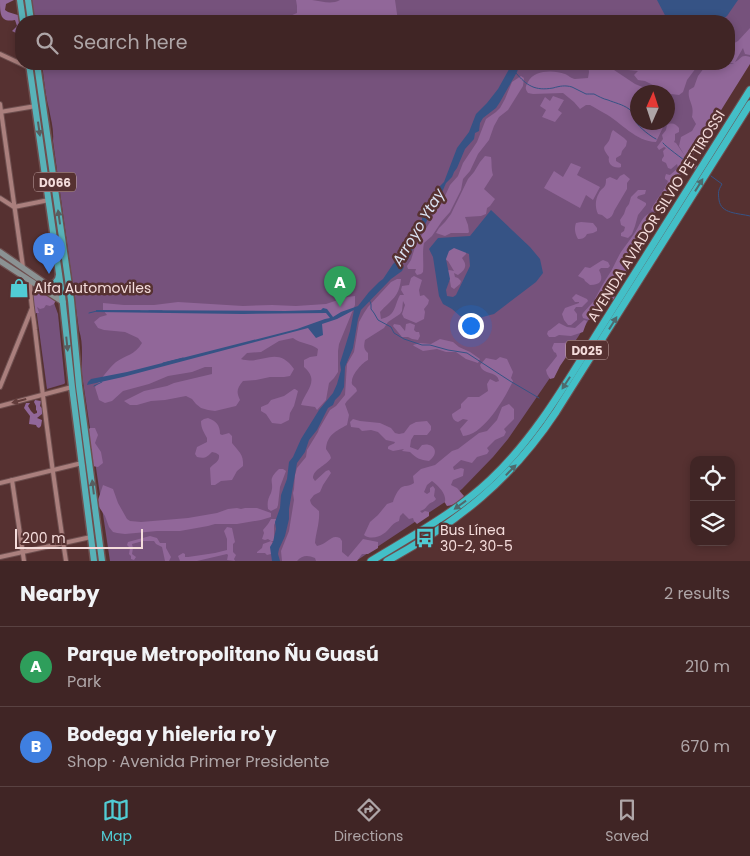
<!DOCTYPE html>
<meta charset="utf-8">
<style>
:root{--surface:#402525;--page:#4b3132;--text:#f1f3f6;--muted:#aea5a7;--line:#594242;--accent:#51ccd4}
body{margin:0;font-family:Poppins,sans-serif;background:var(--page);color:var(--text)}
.controls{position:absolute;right:15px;bottom:15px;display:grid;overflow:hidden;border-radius:10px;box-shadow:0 2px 8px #0003}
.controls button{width:45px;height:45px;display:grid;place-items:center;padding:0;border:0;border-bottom:1px solid var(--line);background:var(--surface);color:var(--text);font:25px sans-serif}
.compass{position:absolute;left:630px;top:85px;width:45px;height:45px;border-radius:50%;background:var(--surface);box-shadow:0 2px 8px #0003;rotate:3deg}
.scale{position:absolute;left:15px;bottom:12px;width:128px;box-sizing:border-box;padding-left:5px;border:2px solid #f4dcdb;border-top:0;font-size:14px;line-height:18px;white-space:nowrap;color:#f4dcdb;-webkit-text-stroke:4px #563131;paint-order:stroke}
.you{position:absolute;left:470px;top:325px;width:18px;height:18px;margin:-12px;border:4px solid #fff;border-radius:50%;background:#1a73e8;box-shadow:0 0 0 8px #1a73e833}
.badge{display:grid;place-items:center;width:32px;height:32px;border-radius:50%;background:var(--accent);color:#fff;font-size:16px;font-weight:700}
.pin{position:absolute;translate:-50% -41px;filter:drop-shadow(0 1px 2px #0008)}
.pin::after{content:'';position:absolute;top:26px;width:18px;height:15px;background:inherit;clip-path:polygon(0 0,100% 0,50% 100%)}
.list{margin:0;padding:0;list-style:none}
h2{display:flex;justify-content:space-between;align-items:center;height:65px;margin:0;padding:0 20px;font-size:21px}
h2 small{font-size:16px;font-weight:400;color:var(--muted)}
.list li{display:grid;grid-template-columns:32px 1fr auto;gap:15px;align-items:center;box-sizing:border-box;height:80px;padding:0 20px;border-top:1px solid var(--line)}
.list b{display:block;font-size:19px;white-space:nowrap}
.list p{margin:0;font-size:16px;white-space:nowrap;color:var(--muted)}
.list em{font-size:16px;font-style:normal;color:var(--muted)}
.icon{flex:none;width:28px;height:28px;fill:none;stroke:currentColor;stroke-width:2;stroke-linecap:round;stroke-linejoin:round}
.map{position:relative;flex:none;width:750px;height:561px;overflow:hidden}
.search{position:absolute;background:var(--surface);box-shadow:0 2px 8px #0003;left:15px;right:15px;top:15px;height:55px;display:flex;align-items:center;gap:12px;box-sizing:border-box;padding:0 18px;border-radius:20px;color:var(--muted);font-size:19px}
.sheet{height:225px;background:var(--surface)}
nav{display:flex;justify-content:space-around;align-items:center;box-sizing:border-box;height:70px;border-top:1px solid var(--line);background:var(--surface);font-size:14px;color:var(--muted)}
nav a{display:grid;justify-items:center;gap:2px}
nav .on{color:var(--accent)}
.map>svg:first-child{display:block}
</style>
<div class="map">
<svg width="750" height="561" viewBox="0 0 750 561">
<rect width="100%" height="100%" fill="#563131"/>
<g fill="#76527c" fill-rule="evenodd">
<path d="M31,0H750V61L578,337L508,439L493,457L462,489L448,500L356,561H110L82,375C81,360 84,345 79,330L53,141C54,129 51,120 49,109C45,94 44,78 42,64H729V21H35ZM638,92H668V122H638Z"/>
<polygon points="32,64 34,64 63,257 64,282"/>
<polygon points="34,293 54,303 58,314 65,383 64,384 47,389"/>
</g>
<g fill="#916799">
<path d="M0,0H14L6,4L5,10L8,12L21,16V26L19,33H16L12,31L17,26L15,20C0,23 0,14 0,0Z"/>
<path d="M296,0C301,0 307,0 312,0C322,1 331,5 340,0H395L398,21H282L283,17L290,16L297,13V6Z"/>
<path d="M750,28V55L745,54L743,48L735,62C742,59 740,54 750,57V64L693,155L691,157H689L694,160L697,167L695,169L691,170L688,169V167L686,166L679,177L672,182L658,210L653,211L651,210C655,200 665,191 668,181L665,179V177L666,174L670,175L678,168L677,164L671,169L668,168L666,163L662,161V159L664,156L663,151L666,148L664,147L659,150L657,147L663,139L662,135L666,130L667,125C672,122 676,124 679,128V132L675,134V140L674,142L676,143L685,156L679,146L681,137L692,131L696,124L692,117C695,104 687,101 689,90L694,87L698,76L707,64H713L712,66L715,67C721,62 728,66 734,63H729V46L738,41Z"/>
<path d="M588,64H605L635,84L645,88L649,92H638V122L665,123L656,142C636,142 621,122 604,113C599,110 595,108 590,105H586L580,109L574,102L563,93L533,94L528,93C525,89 525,87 528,82C534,70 553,70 565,74C568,75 572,79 575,79C579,79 584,78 588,78L589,72Z"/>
<polygon points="623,64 699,64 687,80 683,92 679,95 671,94 645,81 638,80 634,75 638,71 628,70 624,67"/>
<path d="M521,76L524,78L523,86L508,110L499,117L494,126L489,140L478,154L470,171L463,179L461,190L450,212L442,221L432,236L424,243C422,253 424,262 423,272L421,274L417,275L415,272L416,269H408L407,266L411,260L416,244L432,219L435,209L444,198L450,185L458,176L463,163L477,142L486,119L496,112L500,108L505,99L512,82Z"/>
<polygon points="553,96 564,100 558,110 562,113 555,122 542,117 546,110 540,106 545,97 550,101"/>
<path d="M613,130L624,138L627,141L626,146L622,151L621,155L616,158V161L621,164V167C615,169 607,165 609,157C599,144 607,148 610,138C611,135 611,132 613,130Z"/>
<path d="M485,156L491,157C492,163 491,168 493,175L484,189L495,199L490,206L487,208L486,214L481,216L465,217L468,225L469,232L468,233H451L445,236L436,233L439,228L445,222L451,214L468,179L474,172L480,162Z"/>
<polygon points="571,163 581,167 577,175 600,187 593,200 586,195 580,208 544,188 554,171 563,177"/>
<path d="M624,174L630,179L627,183V189L614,211C613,215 611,218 607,219L602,215L598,214C595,208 595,199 599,193C603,186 606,189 606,179L610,177L617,180L620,176Z"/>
<polygon points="638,190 646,190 645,194 638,196 637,198 646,203 646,205 638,215 635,226 632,234 628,238 621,236 621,233 624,231 625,227 621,225 620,220 624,214 626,208 629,204 631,197"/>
<path d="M650,213H653L654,216L639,239L645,236L648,235C649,239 646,247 641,248L639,241L633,252L636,260L631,265V268L627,272L624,273L620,270L608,291L614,293L615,299L612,300C607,299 604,298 601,301H597L598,305V307L590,320L583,318L582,315L583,313L593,302H596L595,299C599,291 603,283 608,276C613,269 616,260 621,252C625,246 630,240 634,234C639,227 642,216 650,213Z"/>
<path d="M581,222L593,223L597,228V231L593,233L587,234C585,238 583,239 578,239C575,234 574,228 576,223Z"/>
<path d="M448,246L467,250L466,254L462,258C468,266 465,270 458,275L454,273L455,277L458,278L461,281L460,284L454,289L451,287L450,281L446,276V271L449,270L454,271L448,261L444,259Z"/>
<path d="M603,260L608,262L610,266L608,268H601L599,270C604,280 601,285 590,285L585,281L584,279L578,276L585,267L590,268L601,261Z"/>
<path d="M414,276L422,280L419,290L420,296L424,295L429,300L428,304L424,309L425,312L424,319L416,323L404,318L402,314L405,305L403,301L402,311L400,314L388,322L384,328L365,340C364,345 363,349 368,353V360C363,362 352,374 352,381C351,385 353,385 356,388L357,391L347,401L345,404L349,415L347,425C336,431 327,435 326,449L330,455L331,458C326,466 313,469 313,478L315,481L326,471L329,470L331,473L323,485L320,492L314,495L310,500C311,506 315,507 319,511C320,522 316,532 315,543L317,546C329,544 330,534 340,538L342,541V552L348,557L363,539L378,542V548L368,554H362L357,561H316L315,558C308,555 302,555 297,561H282L281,551L289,531L294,500L293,493L294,489L295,475L297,468L306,457L307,450L318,432L319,429L330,410L336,406L345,395L347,364L354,352L359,322L364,313L368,307L391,282L397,279H401C399,297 392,299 380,312L381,319C396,316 394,306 400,295H404L401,290L402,286L409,285L411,278Z"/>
<polygon points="31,288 44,293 50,297 53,297 56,300 54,304 50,306 46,305 44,308 40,309 37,307 39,313 36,313 35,316"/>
<polygon points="576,294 587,299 588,301 582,307 576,307 574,310 577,314 577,320 571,325 568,325 564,320 562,314 565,308 579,303 579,302 575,302 572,298"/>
<path d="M355,296V305L339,344L338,351V372L334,378L329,383L326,400L317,410L315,407L301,405C306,390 320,381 304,367V360L310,357L317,356L318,349C310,343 301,344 293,338L279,341L261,352L247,353L241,359C261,366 277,344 294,369L290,376L284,377H270L256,380L243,381C237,388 236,392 240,400L236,406L215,411L208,410L201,408L196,404L192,399L186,396L165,400L151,401L137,405H130L124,401L144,391L167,386L174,383L212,374V367H205L192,372L168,376L149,384L123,391L112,401L105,403L99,400L95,387C101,379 108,369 116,362C126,355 135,355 142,343L138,338L125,332L104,330L98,328L94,322L100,317L107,315L103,310V303L124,305H154L178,302L243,306L272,305L296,306L326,304L347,297Z"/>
<polygon points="584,320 587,321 583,332 571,336 559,335 555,337 549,337 547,334 548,331 550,330 559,323 567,327 575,328"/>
<polygon points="410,323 415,325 414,330 416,332 419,332 420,336 418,340 412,339 408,337 402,337 393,326 394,324 400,325 405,331 406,324"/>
<polygon points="440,339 453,342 459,347 470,352 480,359 478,363 466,359 456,352 446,352 437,349 423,351 414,346 413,345 420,343 431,344"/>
<polygon points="570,341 573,341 575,344 560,366 554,378 550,379 547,374 546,370 557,356 556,353 554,352 552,348 554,343 564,343"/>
<path d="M500,357L507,359L513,372L511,378L513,381C505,398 483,436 463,436L460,429L468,420L463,419L458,422C454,421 452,418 452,414L461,408V404L468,397H479L488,391L487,384L490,379L496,382L499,381C497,370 483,376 480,365L486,358L496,360Z"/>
<polygon points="294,389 295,389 298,391 294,406 290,413 289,420 281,424 272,423 266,414 261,411 261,407 268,404 271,400 284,396"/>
<polygon points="35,400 41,401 40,406 42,408 42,414 37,418 42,420 41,426 39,428 37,427 36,425 29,424 30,416 24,408 26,403 30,403 28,406 31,411 34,414 37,413 37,411 36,410 36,406 34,402"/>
<path d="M509,404L514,409V419L504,429L506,432L504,436L495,440L487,448L489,451L487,454L477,457L472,463L461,460L453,467L454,470L461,468L464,469L463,476L453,480L451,485L457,488L464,496L460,502C455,503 451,506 447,506C442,498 446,506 445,498C444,491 437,485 432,481L427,485L424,492L427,494L430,492V488L433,486L435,489L434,496L436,499C434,502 432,502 429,504C425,508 426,509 420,511L422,513L425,511L429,512V516L417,524L414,521L413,518L409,519L403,513L400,516L399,521C390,524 390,530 383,534C378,538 369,539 364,535L370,522L378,515L387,504L393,502C394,498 398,489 402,487C406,485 408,487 414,483L413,476L421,469L435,465L452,451L458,449L479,433L487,431L497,420L502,407Z"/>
<path d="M208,418C216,421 220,425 220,434L222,435L229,433L232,436V443C238,451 244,454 243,466L237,471L232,480L221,481L215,485H211L210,468C214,463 220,462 219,455L216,453L212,452C207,457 205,459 197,457L195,454L197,447L207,442V438C204,432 201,429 201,421L204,419Z"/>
<path d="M353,419L360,421L380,423L391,428L395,433L399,434L404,433L410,425L416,422L427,421L431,426V430L427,435H414L411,440L410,447L418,450L422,445C433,442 441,452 429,461C420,460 416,458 410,452L402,451L404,449L393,451L388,449V447C390,444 394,445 395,442L386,440L378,432L371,430L362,431L359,428L351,427L350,422Z"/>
<polygon points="90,428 95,428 98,435 95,443 101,452 103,463 98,467 92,466 90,454 92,450 90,447 90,442 88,441 87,431"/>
<path d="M279,469H283L286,471L280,487L278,505L277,508L271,511L268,509C267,502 268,499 271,493C275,481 266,481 279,469Z"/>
<polygon points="103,485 113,489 118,503 127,519 130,521 141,522 188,518 217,513 228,509 237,508 241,509 245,508 257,508 271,513 271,517 261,520 237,524 215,524 208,526 180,531 157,531 125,534 117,533 113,532 109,527 105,516 99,507 98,500"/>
<polygon points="271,519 276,519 276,521 274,525 274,541 271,541 273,543 271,554 267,555 265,553 257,553 257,552 262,548 263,544 271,541 268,539 265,540 262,539 264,533 263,530 268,524"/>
<polygon points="227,527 232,528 235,542 233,544 233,552 236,555 234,559 235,561 227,560 228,555 227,554 197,561 180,561 178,556 183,553 185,554 185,557 188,557 215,553 227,550 227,539 224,531"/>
<polygon points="150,536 157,538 160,543 166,543 166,548 171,557 169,561 165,561 162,547 156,544 154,541 143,541 132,544 133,548 132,554 136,557 134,560 131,559 131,556 129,554 130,548 127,545 128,542"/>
</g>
<g fill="#365385" fill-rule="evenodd">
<polygon points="657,0 738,0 727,16 720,21 668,21"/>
<polygon points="512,64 520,64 517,72 500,102 496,108 483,118 480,123 479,131 475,133 474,139 465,149 457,168 454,172 452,177 446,183 440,197 435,203 424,227 416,240 410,256 406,262 398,257 403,252 408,241 422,221 422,216 426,211 427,206 439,187 444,182 457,148 469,132 476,114 487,103 498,89"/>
<path d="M491,210L530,247L540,259L543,273L536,282L494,314L471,320L460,316L452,309L443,304L439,296L433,257L429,249L438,238L470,236ZM454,248L469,254L470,266L456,295L453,297L447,296L446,290L450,279L446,259L449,251Z"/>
<polygon points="396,261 404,267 402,271 391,279 361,310 358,319 353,348 345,367 344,387 340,395 335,400 333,405 328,408 317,430 309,440 305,452 297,463 289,509 289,519 285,536 279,549 278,554 280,561 272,561 270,547 273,542 276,529 275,522 280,508 281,495 287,479 289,462 293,457 301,439 319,410 333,393 337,384 341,370 340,363 350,331 354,310 337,319 322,324 323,335 316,338 308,328 123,377 87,385 88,382 91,379 127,372 297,329 325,319 330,318 326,313 243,314 96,312 96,310 285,311 321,310 323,308 327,309 333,317 341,312 358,306 369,292 379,282 383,279 393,264"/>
</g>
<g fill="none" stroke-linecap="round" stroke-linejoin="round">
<g stroke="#365385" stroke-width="1">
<path d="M516,73C527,86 535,91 553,88C560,86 565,85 572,87C577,89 581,92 586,94C587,94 592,94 594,94C598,96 603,99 608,100C615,103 622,104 629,109C634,112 633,118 636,122C640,128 650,136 656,139"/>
<path d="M663,143C666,147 683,159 688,163"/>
<path d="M711,176L722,184C718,191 718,192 719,200C721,214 738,213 750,216"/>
<polyline points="369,299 371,304 371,309 374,313 378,320 391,327 394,333 404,339 422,345 430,345 448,350 467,353 510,381 539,398"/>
<polyline points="104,311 140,311"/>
<polyline points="149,311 162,311"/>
<polyline points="89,313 97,311"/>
<polyline points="163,363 183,358"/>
<polyline points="94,386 102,382"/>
</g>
<defs>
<g id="minor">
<polyline points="0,54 30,68"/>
<polyline points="0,104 23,267"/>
<polyline points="0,112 36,106"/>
<polyline points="0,198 14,207 49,200"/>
<path d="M31,281C28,289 34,319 35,330C44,407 54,484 66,561"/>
<polyline points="0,387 32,308"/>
<polyline points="0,406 72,387"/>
<polyline points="12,480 24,561"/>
<polyline points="0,483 82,463"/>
<polyline points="0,557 91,537"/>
</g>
<g id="secondary">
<polyline points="0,252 62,295"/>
<polyline points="0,261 63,302"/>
</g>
<g id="trunk">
<polyline points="20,0 23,21"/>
<polyline points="28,0 31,21"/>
<polyline points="29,64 62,295 72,387 94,561"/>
<polyline points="37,64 71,300 79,386 102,561"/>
<polyline points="48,285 55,283 58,279 59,275"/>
</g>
<g id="motorway">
<path d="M371,561C412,536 455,513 490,480C538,435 570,376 605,321C653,244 701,167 750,90"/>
<path d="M387,561C458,522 511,480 556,412L750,104"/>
</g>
</defs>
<use href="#minor" stroke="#6e4f4f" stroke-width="6"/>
<use href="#secondary" stroke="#6e4f4f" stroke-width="8"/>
<use href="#trunk" stroke="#6e4f4f" stroke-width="9"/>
<use href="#motorway" stroke="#6e4f4f" stroke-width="9"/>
<use href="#minor" stroke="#aa7f7d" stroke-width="4"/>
<use href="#secondary" stroke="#8b9293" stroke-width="5.5"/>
<use href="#trunk" stroke="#58b2b8" stroke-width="6"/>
<use href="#motorway" stroke="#43bfc7" stroke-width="7"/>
</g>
<defs><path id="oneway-solid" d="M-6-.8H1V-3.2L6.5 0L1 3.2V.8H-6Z" transform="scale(1.25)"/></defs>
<g fill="#575e60">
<use href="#oneway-solid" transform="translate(39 129) rotate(82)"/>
<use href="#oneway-solid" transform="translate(59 217) rotate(-98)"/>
<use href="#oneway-solid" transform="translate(67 344) rotate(84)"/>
<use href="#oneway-solid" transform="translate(93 487) rotate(-97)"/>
</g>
<g fill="#4e6a6d">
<use href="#oneway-solid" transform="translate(699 185) rotate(-58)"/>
<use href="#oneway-solid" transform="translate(613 323) rotate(-58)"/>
<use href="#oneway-solid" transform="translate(566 383) rotate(123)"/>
<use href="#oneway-solid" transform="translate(511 470) rotate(-46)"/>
<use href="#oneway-solid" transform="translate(460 505) rotate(144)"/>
</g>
<use fill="#633d3c" href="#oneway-solid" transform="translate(19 401) rotate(165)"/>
<defs>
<symbol id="shop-bare" viewBox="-9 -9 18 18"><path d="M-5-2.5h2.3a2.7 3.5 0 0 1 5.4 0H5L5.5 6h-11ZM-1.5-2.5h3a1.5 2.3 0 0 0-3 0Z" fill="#51ccd4" stroke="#563131" stroke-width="2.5" paint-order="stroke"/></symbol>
<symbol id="bus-bare" viewBox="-9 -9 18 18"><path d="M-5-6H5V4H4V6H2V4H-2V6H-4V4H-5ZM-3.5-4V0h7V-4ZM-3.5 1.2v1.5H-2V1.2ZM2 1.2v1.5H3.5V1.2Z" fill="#51ccd4" stroke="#563131" stroke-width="2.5" paint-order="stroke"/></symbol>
</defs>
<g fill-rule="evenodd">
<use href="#shop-bare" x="5" y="274" width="28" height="28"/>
<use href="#bus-bare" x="411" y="524" width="28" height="28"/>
</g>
<g text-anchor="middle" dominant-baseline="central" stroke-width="5" stroke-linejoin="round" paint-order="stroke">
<g fill="#563131" stroke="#c5a9a8" stroke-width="1">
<rect x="34" y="172.5" width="42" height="19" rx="4"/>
<rect x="566" y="340.5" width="42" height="19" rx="4"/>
</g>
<g font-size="12" font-weight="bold" fill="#f4dcdb">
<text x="55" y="182">D066</text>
<text x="587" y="350">D025</text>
</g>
<g font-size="14" fill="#f4dcdb" stroke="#563131">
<text transform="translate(656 216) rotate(-58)">AVENIDA AVIADOR SILVIO PETTIROSSI</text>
</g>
<g font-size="14" fill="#f4dcdb" stroke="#563131" text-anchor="start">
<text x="34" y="288">Alfa Automoviles</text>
<text x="440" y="530">Bus Línea<tspan x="440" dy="16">30-2, 30-5</tspan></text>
</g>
<g font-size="15" font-style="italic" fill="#dbe4f4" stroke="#563131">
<text transform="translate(418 227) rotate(-59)">Arroyo Ytay</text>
</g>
</g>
</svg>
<div class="controls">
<button><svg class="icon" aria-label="locate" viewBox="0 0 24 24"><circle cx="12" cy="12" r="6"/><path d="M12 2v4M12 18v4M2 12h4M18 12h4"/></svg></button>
<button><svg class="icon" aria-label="layers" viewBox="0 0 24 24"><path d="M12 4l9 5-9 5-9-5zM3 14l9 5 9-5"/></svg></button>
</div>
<svg class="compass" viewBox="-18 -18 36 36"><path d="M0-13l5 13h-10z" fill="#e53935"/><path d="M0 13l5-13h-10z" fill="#aea5a7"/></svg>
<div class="scale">200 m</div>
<div class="you"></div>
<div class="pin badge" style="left:340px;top:307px;background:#2e9e5b">A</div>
<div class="pin badge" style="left:49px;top:274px;background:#3f7fe0">B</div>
<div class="search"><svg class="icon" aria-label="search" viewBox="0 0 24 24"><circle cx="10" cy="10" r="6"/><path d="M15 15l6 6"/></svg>Search here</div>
</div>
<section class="sheet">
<h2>Nearby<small>2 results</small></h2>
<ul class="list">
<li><span class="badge" style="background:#2e9e5b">A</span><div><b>Parque Metropolitano Ñu Guasú</b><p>Park</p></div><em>210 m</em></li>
<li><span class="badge" style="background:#3f7fe0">B</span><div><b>Bodega y hieleria ro'y</b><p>Shop · Avenida Primer Presidente</p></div><em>670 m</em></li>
</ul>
</section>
<nav>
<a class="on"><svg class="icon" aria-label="map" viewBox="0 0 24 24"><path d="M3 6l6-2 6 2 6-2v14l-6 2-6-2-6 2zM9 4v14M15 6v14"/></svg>Map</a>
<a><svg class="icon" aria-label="directions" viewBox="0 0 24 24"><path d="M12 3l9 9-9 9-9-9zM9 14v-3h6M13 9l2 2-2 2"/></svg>Directions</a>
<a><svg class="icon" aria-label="saved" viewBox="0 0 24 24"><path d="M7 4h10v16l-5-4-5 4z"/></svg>Saved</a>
</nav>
